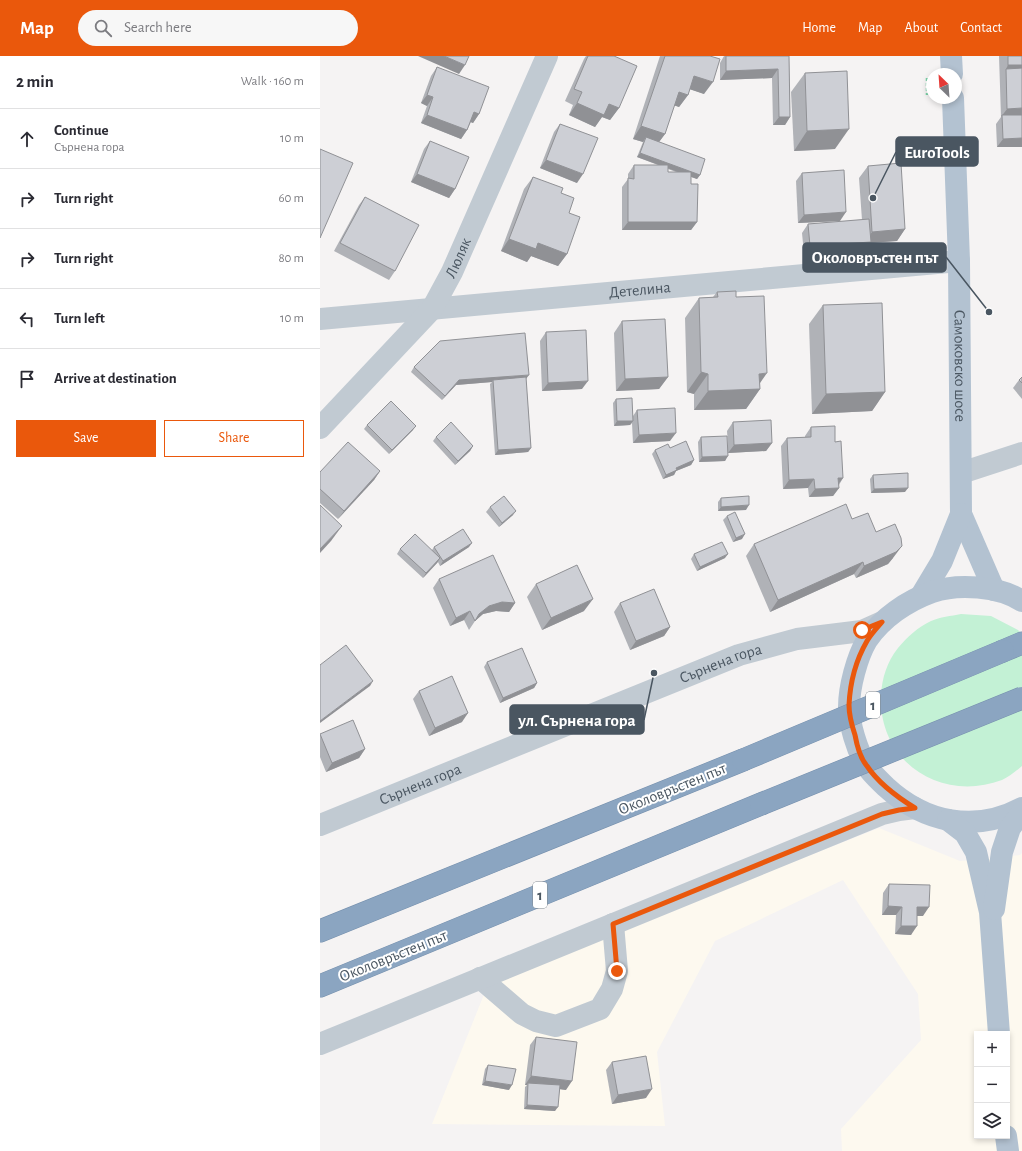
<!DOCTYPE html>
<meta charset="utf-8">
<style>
:root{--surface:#fff;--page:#f7f7f7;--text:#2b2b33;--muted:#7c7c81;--line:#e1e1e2;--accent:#ea580c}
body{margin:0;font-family:"Alegreya Sans",sans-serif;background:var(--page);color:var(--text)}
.controls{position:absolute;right:12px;bottom:12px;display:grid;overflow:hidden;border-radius:0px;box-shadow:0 2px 6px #0003}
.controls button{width:36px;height:36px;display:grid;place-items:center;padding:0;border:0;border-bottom:1px solid var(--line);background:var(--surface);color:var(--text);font:20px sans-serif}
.compass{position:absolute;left:606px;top:12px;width:36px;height:36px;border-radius:50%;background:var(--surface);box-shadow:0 2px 6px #0003;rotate:335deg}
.stop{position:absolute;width:12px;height:12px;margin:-9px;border:3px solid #ea580c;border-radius:50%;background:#fff}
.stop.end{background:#ea580c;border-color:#fff;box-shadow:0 1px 4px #0008}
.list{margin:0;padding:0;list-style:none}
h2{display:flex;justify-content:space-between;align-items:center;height:52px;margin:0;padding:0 16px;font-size:17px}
h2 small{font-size:13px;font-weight:400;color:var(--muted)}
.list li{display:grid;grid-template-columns:26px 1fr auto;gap:12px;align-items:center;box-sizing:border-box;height:60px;padding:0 16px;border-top:1px solid var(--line)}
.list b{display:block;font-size:15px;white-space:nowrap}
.list p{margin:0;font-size:13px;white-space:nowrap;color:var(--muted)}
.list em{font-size:13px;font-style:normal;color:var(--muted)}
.actions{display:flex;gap:8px;padding:12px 16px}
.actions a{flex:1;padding:9px 0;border:1px solid var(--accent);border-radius:0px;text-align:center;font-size:14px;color:var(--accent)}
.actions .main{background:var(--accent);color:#fff}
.icon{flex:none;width:22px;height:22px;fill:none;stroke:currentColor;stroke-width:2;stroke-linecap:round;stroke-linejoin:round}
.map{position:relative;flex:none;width:702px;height:1095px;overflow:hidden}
header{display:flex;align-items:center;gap:24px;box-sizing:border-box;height:56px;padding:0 20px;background:var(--accent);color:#fff}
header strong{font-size:19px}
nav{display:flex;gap:22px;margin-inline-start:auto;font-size:14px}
.search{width:280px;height:36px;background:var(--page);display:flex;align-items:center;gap:10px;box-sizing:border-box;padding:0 14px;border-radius:22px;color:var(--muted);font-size:15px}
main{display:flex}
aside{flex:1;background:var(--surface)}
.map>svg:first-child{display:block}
</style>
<header>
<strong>Map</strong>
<div class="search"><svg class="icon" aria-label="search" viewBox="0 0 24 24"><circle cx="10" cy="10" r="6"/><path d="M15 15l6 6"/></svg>Search here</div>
<nav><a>Home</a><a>Map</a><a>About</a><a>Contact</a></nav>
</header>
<main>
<aside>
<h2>2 min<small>Walk · 160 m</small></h2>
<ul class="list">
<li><svg class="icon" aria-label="ahead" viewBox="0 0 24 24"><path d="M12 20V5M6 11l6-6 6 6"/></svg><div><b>Continue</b><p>Сърнена гора</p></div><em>10 m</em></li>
<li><svg class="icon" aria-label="right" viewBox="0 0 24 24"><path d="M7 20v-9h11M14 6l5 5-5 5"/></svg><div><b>Turn right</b></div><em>60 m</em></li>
<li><svg class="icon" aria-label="right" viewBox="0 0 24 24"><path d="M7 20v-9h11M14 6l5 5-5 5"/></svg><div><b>Turn right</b></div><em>80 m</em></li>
<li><svg class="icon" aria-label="left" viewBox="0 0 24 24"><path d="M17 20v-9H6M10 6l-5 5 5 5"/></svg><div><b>Turn left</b></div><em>10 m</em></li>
<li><svg class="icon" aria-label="arrive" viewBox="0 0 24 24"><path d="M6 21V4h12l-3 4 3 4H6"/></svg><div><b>Arrive at destination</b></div></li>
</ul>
<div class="actions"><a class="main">Save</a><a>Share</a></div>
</aside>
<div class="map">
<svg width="702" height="1095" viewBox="0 0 702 1095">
<rect width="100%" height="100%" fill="#f5f3f3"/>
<path fill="#fdf9ef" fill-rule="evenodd" d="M559,772L640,805L700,799L702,797V1095H522L521,1073L601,984L598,938L523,824L395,885L337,996L345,1070L112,1068L169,926ZM657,978H687V1080H657Z"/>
<path fill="#c3f1d5" d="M641,558L671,560L698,574L702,578V710C696,715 689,721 682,724C621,747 558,706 561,639C562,622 567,606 578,592C587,581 598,571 611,565C620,561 631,560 641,558Z"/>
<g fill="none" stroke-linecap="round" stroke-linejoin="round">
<defs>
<g id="highway">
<polyline points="683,595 702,587"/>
<polyline points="0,875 423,704"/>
<polyline points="0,930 441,748"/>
</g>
</defs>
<use href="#highway" stroke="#7690ad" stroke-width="23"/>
<polyline stroke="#7ad0a6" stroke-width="2.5" stroke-dasharray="3 2" stroke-linecap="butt" points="607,22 607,39"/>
<g stroke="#c1cad2" stroke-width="22">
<path id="s1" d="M0,263L639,205"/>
<path id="s2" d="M0,372L112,253L132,216L227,0"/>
<polyline points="641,417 702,397"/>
<path id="s3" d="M0,769L419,599L477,583L542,575L562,566"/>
<polyline points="160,922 202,958 216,965 236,970 280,953 292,933 297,915 293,868"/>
<polyline points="0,988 562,758 579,754 595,752"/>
</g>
<g stroke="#b3c2d1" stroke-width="22">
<polyline points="631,0 632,18"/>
<path id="s4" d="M633,42L639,205L641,458L674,534"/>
<polyline points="601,540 622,505 641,458"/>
<path d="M702,545C679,530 638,527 612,536C587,545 562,562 547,584C537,601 529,631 529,651C529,668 537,694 546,709C551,717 559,724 566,731C605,767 655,777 702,752"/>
<polyline points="628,764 645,777 656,796 670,856 679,978"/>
<polyline points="674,853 682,796 690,772 702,756"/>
<polyline points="686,1080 688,1095"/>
</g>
<use href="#highway" stroke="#8ba5c1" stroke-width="22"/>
<defs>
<g id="highway-bridge">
<polyline points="423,704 683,595"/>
<polyline points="441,748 702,642"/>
</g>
</defs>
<use href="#highway-bridge" stroke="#7690ad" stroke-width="23" stroke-linecap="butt"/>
<use href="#highway-bridge" stroke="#8ba5c1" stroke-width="22"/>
</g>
<g fill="#b0b2b7" fill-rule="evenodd">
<polygon points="266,0 294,0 299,52 290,64 282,61 275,71 249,59 253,49 245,45 264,3"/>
<path d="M340,0H390L384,38L370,33L368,39L359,51L354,49L345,78L339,86L380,119L377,123L371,121V128L377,166L371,174H302V131L308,123V118L314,109H338L317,101L323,86L313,83ZM348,113L356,116H348Z"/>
<polygon points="404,0 469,0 470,61 465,69 453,69 452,22 400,24 400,7"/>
<polygon points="679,0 702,0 702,91 677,91 676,68 681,61"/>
<polygon points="117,11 159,58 153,67 151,66 147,74 141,83 101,67 107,50 101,47 111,20"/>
<polygon points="485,17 515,93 474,95 471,36"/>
<polygon points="240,68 257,127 220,112 234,76"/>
<polygon points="110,85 135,133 129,142 91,126 104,93"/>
<polygon points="548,110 585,173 577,185 549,187 545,194 484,198 482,177 488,168 542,164 539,122"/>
<polygon points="482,117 520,165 478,167 476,125"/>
<polygon points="213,121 241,137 247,198 238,210 211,200 207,206 181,195 204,133"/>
<polygon points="45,141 75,215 69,224 14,195 39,149"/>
<polygon points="397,236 416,241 440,327 440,333 426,353 374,354 374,338 367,336 365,262 379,242 393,241"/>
<polygon points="503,249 565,336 552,355 492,358 489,268"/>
<polygon points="302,265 348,321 339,333 296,335 294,277"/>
<polygon points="226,276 262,333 222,335 220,285"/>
<polygon points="94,311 206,322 211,392 208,396 175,399 170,328 172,326 136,329 122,344 91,316"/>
<polygon points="702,321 702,343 693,332 699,324"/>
<polygon points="296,343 313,360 317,354 350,385 313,387 312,367 310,369 294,370 293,347"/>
<polygon points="413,366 452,387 446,395 408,397 405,405 379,406 378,386 381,381 408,390 407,375"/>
<polygon points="47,369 93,374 69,398 44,373"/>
<polygon points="491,371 515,386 523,422 519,429 519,432 513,440 489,441 488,432 463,433 461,390 467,382 485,381 485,380"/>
<polygon points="116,381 153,390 150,395 135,409 113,385"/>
<polygon points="350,392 374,404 371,409 356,415 354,419 343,423 332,398 335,394"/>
<polygon points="60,415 54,424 18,463 0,447 0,416"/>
<polygon points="553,419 585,436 551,437 550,423"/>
<polygon points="401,442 426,454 398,455 398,446"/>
<polygon points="170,451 193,459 179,471 166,456"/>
<polygon points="407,460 422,483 413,486 403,464"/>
<polygon points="532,463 556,476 573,502 568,508 536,522 534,518 450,556 426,500 434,488"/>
<polygon points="114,491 149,491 120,510 118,506 103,522 77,498 80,493 112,494"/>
<polygon points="374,498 405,502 377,515 371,503"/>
<polygon points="119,523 195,547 189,556 176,555 163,558 155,565 149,574 144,564 130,570 113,532"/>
<polygon points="216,528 264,555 222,574 207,541"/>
<polygon points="300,547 350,571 344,580 310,594 294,556"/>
<polygon points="167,606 217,627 214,632 180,647 164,611"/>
<polygon points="99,635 142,666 109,680 93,643"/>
<polygon points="0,678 45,693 39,702 6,716 0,701"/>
<polygon points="569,828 603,860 597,860 591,879 575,878 576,859 562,859 563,837"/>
<polygon points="216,981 246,1034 240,1033 235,1055 204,1053 205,1031 207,1029 205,1029 210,989"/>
<polygon points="292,1006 326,1042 292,1048 286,1014"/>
<polygon points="168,1009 189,1034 162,1029 165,1013"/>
</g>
<g fill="#909195">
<polygon points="98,0 124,0 145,9 139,18"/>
<polygon points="688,9 702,9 702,21 686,13"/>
<polygon points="458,13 452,22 400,24 406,15"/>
<polygon points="374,20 393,26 384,38 366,32"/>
<polygon points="359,36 368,39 359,51 350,48"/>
<polygon points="107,39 113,41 107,50 101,47"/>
<polygon points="257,47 289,48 299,52 290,64 282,61 275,71 249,59"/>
<polygon points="702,52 702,61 682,59 681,61 687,53"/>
<polygon points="154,56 159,58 153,67 148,65"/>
<polygon points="107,59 147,74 141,83 101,67"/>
<polygon points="459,61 470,61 465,69 453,69"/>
<polygon points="321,70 345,78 336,90 326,81 323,86 313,83"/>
<polygon points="529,73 515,93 474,95 487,75"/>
<polygon points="702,82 702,91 677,91 683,83"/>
<polygon points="320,97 380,119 377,123 317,101"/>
<polygon points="226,104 263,118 257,127 220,112"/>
<polygon points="97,118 135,133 129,142 91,126"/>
<polygon points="526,156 520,165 478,167 484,159"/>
<polygon points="308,166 377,166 371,174 302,174"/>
<polygon points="585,173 577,185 549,187 545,194 484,198 490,190 545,186 552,176"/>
<polygon points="189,183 218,187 247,198 238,210 211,200 207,206 181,195"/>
<polygon points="381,316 388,318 374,338 367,336"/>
<polygon points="447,317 436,333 440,333 426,353 374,354 388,335 439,318"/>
<polygon points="209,319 206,323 173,324 172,326 136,329 122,344 125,340 139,324"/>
<polygon points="348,321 339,333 296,335 305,323"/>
<polygon points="268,325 262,333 222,335 228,327"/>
<polygon points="565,336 552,355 492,358 506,338"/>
<polygon points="297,365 313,365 310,369 294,370"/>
<polygon points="96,370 93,374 69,398 72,394"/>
<polygon points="356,377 350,385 313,387 319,379"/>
<polygon points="452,387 446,395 408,397 414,389"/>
<polygon points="153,390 150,395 135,409 138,405"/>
<polygon points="211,392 208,396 175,399 178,394"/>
<polygon points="408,400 405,405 379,406 382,401"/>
<polygon points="374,404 371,409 356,415 354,419 343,423 346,419 356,412"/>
<polygon points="60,415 54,424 18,463 24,455"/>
<polygon points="518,422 523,422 517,430"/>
<polygon points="494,423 488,432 463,433 469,424"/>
<polygon points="519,432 513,440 489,441 495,433"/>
<polygon points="588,432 585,436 551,437 554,433"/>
<polygon points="429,449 426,454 398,455 401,451"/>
<polygon points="196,455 193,459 179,471 182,467"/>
<polygon points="22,470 11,485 0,497 0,493"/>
<polygon points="425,478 422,483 413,486 416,482"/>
<polygon points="152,487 149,491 120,510 123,505"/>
<polygon points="582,490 573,502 568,508 536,522 544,510"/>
<polygon points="408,498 405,502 377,515 380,511"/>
<polygon points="120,502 117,507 103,522 106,517"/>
<polygon points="543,506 534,518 450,556 458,544"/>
<polygon points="273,543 264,555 222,574 231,562"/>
<polygon points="182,546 195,547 189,556 176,555 163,558 155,565 159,558 169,550"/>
<polygon points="150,555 144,564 130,570 136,562"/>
<polygon points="350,571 344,580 310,594 316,585"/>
<polygon points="53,625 50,630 0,667 0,665"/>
<polygon points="217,627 214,632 180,647 183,642"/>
<polygon points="148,657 142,666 109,680 115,672"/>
<polygon points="45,693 39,702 6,716 12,707"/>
<polygon points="568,850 582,851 576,859 562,859"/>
<polygon points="597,851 609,851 603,860 591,860"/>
<polygon points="581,870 597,870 591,879 575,878"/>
<polygon points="211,1020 252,1025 246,1034 208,1029 208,1027 207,1029 205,1029"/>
<polygon points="165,1025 192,1029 189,1034 162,1029"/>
<polygon points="332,1033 326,1042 292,1048 298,1039"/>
<polygon points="207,1049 238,1051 235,1055 204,1053"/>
</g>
<g fill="#cdcfd5" stroke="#909195">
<polygon points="124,0 149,0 145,9"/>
<polygon points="268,0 294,0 317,10 299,52 289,48 284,59 257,47 262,36 254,33"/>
<polygon points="345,0 390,0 400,3 393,26 374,20 368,39 359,36 345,78 321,70"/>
<polygon points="406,0 469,0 470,61 459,61 458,13 406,15"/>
<rect x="688" y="0" width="14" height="9"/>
<polygon points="117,11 169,31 159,58 154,56 147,74 107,59 113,41 107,39"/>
<polygon points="702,12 702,52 687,53 686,13"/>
<polygon points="527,15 529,73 487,75 485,17"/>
<polygon points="682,59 702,59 702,82 683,83"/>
<polygon points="240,68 278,82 263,118 226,104"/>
<polygon points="326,81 385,103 380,119 320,97"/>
<polygon points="110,85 149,101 135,133 97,118"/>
<polygon points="0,93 33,107 0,182"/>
<polygon points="581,107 585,173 552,176 548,110"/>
<polygon points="314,109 348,109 348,116 371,116 371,128 378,128 377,166 308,166 308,122 314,123"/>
<polygon points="524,114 526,156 484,159 482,117"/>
<polygon points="213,121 243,132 241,137 254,142 249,157 260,161 247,198 218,187 216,193 189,183"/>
<polygon points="45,141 99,169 75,215 20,187"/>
<polygon points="549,163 551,186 490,190 488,168"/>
<polygon points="416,235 416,241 444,240 447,317 439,318 440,333 388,335 388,318 381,316 379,242 398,241 397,236"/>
<polygon points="562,247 565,336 506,338 503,249"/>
<polygon points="345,263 348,321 305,323 302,265"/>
<polygon points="266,274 268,325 228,327 226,276"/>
<polygon points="205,277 209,319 139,324 125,340 94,311 120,285"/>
<polygon points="206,321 211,392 178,394 173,324"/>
<polygon points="702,321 702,327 699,324"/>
<polygon points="312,342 313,365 297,365 296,343"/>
<polygon points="71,345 96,370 72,394 47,369"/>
<polygon points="355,352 356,377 319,379 317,354"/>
<polygon points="451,364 452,387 414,389 413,366"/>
<polygon points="131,366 153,390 138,405 116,381"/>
<polygon points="515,370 515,386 521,385 523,422 518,422 519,432 495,433 494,423 469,424 467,382 491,381 491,371"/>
<polygon points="407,380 408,400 382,401 381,381"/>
<polygon points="366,385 374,404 356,412 357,414 346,419 335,394 348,388 350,392"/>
<polygon points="28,386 60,415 24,455 0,433 0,416"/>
<polygon points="588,417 588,432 554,433 553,419"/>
<polygon points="184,440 196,455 182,467 170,451"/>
<polygon points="429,440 429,449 401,451 401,442"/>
<polygon points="526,448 532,463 548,457 556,476 575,468 581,482 582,490 576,496 544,510 543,506 458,544 434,488"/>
<polygon points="0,449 22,470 0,493"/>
<polygon points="415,456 425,478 416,482 407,460"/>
<polygon points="143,473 152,487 123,505 114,491"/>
<polygon points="95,478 120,502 106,517 80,493"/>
<polygon points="402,486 408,498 380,511 374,498"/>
<polygon points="173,499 195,547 182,546 169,550 159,558 155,565 150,555 136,562 119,523"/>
<polygon points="257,509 273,543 231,562 216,528"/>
<polygon points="334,533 350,571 316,585 300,547"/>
<polygon points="26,589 53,625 0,665 0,609"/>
<polygon points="202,592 217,627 183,642 167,606"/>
<polygon points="132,620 148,657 115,672 99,635"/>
<polygon points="33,664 45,693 12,707 0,678"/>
<polygon points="569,828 610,829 609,851 597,851 597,870 581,870 582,851 568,850"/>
<polygon points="216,981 257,986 252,1025 211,1020"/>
<polygon points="326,1000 332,1033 298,1039 292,1006"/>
<polygon points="168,1009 196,1013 192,1029 165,1025"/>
<polygon points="208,1027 240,1029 238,1051 207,1049"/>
</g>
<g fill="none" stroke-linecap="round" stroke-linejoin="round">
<path stroke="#ea580c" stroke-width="5" d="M297,915L293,868L562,758L579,754L595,752C577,741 559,728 547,710C540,702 537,690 535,679C532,670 529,659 529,649C530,628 536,604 547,585C551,578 557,572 562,566L542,574"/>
</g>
<g text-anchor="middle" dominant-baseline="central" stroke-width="4" stroke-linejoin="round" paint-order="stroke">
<g fill="#fff" stroke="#808990" stroke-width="1">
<rect x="546" y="636" width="14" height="26" rx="3"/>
<rect x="213" y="826" width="14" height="26" rx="3"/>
</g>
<g font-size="15" font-weight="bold" fill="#4a5661">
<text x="553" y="649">1</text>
<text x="220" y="839">1</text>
</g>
<g font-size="16" fill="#4a5661" stroke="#fff">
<text stroke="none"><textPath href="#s2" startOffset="221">Люляк</textPath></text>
<text stroke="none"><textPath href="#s1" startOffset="321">Детелина</textPath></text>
<text stroke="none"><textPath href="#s4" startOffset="268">Самоковско шосе</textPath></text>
<text stroke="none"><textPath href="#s3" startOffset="432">Сърнена гора</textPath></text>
<text stroke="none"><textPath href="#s3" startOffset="108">Сърнена гора</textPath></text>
<text transform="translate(352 733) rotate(-22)">Околовръстен път</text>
<text transform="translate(73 900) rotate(-22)">Околовръстен път</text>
</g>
</g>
<path fill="none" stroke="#4a5661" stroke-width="1.5" d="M553 142L576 96M669 256L626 201M334 617L324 664"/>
<g fill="#4a5661" stroke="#fff" stroke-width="1.5">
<circle cx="553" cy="142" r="4"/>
<circle cx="669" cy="256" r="4"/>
<circle cx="334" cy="617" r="4"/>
</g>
<g fill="#4a5661" stroke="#4a5661" stroke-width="1.5">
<rect x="576" y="81" width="82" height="29" rx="4"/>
<rect x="483" y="187" width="143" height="29" rx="4"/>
<rect x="190" y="649" width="134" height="29" rx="4"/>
</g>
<g font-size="17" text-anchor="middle" font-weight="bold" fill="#fff">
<text x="617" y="102">EuroTools</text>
<text x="555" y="207">Околовръстен път</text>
<text x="257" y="670">ул. Сърнена гора</text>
</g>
</svg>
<div class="controls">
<button>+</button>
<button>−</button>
<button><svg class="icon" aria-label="layers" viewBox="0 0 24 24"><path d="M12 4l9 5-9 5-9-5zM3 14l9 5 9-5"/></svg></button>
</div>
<svg class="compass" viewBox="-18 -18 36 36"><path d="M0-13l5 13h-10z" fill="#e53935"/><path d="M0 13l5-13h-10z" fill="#7c7c81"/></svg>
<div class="stop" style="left:542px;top:574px"></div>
<div class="stop end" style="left:297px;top:915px"></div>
</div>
</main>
